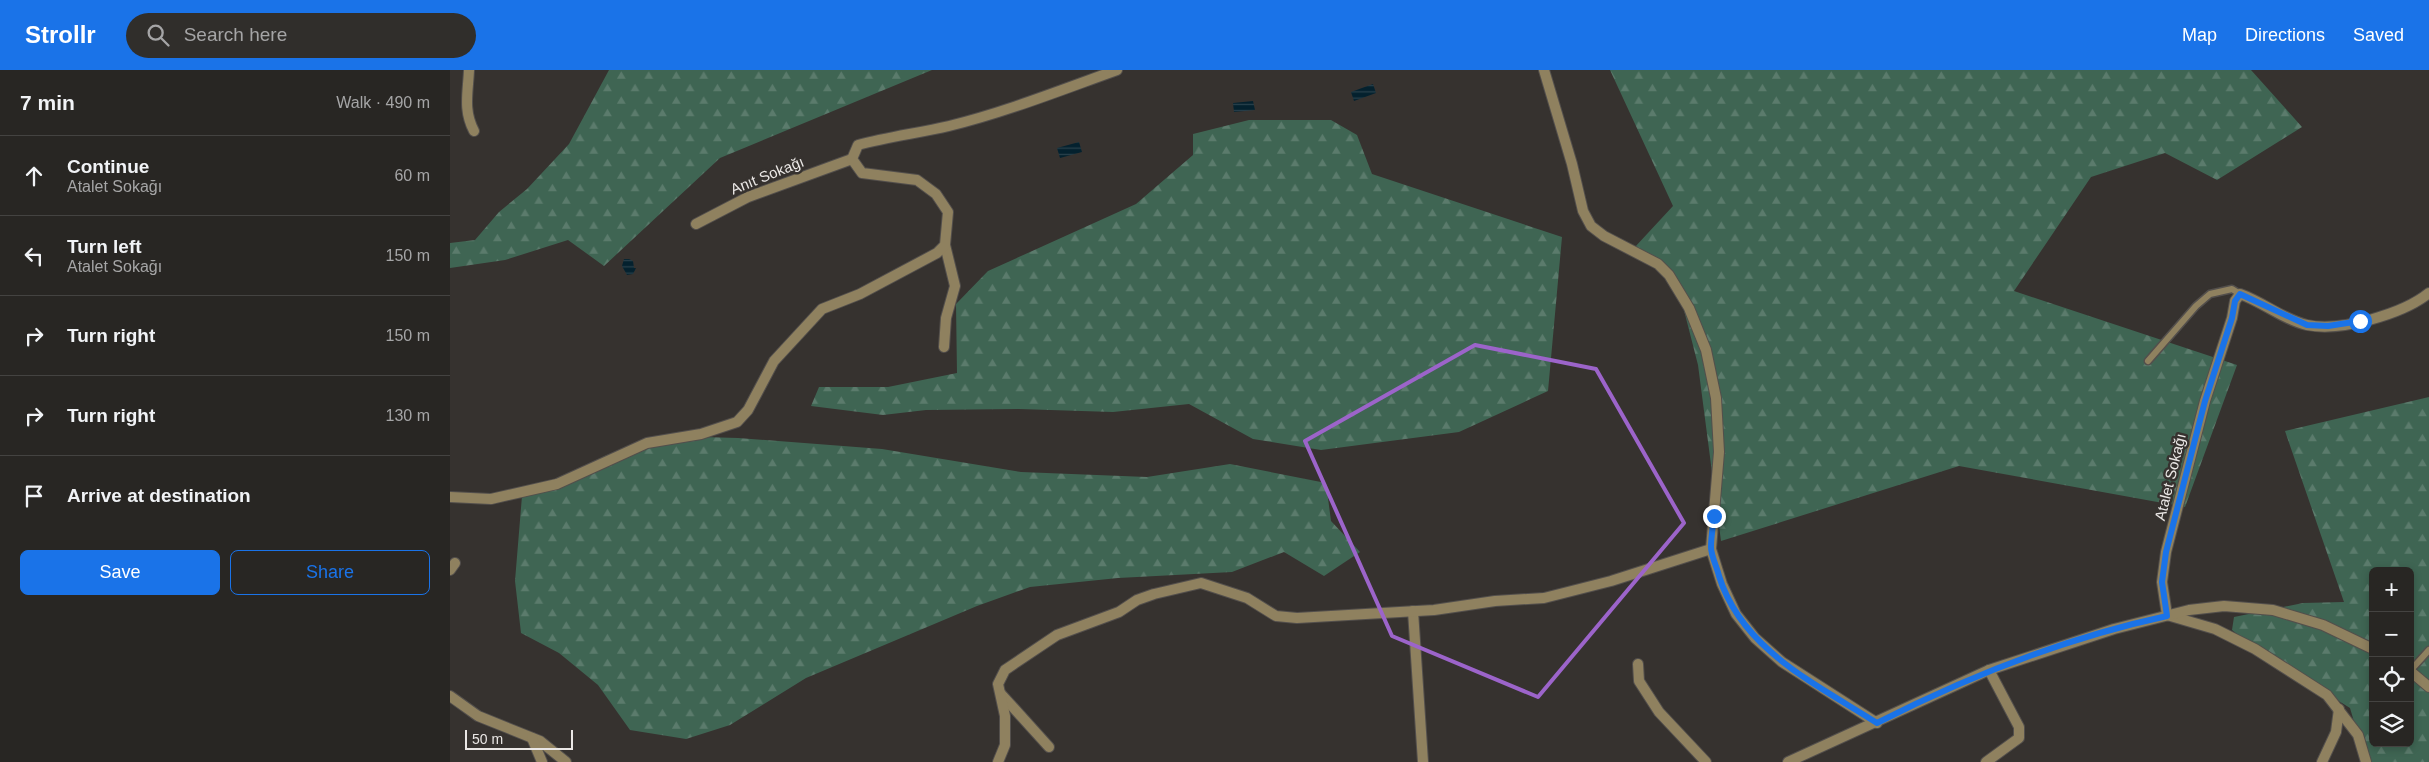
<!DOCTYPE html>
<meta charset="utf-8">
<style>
:root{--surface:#282623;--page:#302e2b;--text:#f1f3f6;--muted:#a5a5a6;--line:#444341;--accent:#1a73e8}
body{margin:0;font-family:Arial,sans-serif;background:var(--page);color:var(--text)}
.controls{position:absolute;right:15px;bottom:15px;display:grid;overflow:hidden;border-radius:8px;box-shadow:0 2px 8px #0003}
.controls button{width:45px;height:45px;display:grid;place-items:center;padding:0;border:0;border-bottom:1px solid var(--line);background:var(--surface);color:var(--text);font:25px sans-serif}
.scale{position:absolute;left:15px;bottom:12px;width:108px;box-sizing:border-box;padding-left:5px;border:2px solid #eae7e5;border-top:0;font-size:14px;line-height:18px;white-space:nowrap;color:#eae7e5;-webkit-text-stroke:4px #36322f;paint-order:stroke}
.stop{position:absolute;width:15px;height:15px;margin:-11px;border:4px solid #1a73e8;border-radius:50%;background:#fff}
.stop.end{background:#1a73e8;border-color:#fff;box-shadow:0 1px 5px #0008}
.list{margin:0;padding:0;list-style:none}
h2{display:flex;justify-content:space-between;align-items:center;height:65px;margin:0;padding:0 20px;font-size:21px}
h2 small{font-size:16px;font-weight:400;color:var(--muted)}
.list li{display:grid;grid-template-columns:32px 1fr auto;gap:15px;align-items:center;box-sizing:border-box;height:80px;padding:0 20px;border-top:1px solid var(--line)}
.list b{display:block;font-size:19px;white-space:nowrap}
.list p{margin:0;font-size:16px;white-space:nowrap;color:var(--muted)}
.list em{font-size:16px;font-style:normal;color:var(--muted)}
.actions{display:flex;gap:10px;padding:15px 20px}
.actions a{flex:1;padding:11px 0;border:1px solid var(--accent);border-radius:8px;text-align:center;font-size:18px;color:var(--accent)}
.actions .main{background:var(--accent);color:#fff}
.icon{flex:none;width:28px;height:28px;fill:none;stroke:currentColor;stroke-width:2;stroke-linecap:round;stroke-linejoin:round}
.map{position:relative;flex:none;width:1979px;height:692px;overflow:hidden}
header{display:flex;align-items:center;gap:30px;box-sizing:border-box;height:70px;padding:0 25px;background:var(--accent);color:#fff}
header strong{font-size:24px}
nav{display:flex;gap:28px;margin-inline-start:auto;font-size:18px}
.search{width:350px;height:45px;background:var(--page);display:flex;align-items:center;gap:12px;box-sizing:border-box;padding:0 18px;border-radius:28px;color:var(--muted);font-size:19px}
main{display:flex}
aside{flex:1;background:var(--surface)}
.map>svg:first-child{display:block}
</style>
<header>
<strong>Strollr</strong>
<div class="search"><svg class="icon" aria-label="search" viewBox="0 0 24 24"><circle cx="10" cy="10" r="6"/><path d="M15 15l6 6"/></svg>Search here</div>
<nav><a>Map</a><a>Directions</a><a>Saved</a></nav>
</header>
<main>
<aside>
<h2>7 min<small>Walk · 490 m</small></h2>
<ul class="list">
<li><svg class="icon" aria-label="ahead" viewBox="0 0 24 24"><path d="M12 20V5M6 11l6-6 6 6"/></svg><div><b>Continue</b><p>Atalet Sokağı</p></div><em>60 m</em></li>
<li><svg class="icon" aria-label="left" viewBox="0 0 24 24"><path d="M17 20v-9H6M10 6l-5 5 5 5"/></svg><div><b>Turn left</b><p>Atalet Sokağı</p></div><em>150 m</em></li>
<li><svg class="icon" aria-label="right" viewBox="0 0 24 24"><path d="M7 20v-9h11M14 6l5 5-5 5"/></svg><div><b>Turn right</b></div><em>150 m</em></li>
<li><svg class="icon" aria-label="right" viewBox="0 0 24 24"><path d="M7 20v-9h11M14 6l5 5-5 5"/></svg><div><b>Turn right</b></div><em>130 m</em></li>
<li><svg class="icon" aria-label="arrive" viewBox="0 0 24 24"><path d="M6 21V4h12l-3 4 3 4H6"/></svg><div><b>Arrive at destination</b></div></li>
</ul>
<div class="actions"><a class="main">Save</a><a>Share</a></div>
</aside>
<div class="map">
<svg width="1979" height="692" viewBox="0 0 1979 692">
<defs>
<pattern id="forest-firs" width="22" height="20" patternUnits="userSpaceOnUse" patternTransform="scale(1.25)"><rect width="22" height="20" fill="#3f6553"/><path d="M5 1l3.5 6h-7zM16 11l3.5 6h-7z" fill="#5b7b6c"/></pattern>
<pattern id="water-rules" width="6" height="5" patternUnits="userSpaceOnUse" patternTransform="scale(1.25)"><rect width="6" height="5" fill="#04212e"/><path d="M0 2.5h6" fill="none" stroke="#29414c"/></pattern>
</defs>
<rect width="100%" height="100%" fill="#36322f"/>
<g fill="url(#forest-firs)" fill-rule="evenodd">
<polygon points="159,0 482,0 270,88 154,196 118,170 55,190 0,198 0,173 25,170 49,142 77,119 119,74"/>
<polygon points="1160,0 1801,0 1852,57 1767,110 1715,83 1641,107 1564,221 1787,295 1735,437 1509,396 1271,471 1248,295 1226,209 1185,177 1223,136"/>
<polygon points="799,50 881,50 907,65 922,104 1112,167 1098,321 1009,362 871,380 803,369 739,334 663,342 569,339 476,340 433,345 361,336 369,317 438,317 507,303 506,234 538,201 686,134 743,85 743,64"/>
<path d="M1979,327V692H1916L1900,638L1805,579L1782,560L1784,547L1853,533L1894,532L1835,361ZM1923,501H1960V673H1923Z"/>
<polygon points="217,366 288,368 432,379 571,402 697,407 780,394 876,413 881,451 910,482 874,506 834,482 782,502 668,508 580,517 527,536 356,608 280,655 236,669 180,660 148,615 109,583 71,563 65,511 72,426 157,385"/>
</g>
<g fill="url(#water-rules)">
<polygon points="923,14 926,23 904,31 901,22"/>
<polygon points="803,31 805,40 784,42 783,33"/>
<polygon points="629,72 632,82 610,88 607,78"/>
<polygon points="174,189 179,189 183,191 184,198 186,198 183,204 177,205 172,196"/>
</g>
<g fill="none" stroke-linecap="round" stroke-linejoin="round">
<defs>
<g id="service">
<polyline points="1698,291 1746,236 1760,224 1782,219 1790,224"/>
<polyline points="1960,601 1979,580"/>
</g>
<g id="minor">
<path d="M19,0C18,23 13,40 24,61"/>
<polyline points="1094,0 1122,94 1133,141 1141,156 1154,166 1208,194 1219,205 1239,238 1256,280 1266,328 1269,382 1261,479 1272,514 1286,544 1305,568 1332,592 1427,653"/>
<polyline points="246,154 298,127 402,89"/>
<polyline points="494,277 496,248 505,216 495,175"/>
<path d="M0,427L41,429L107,414L197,373L251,364L287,352L298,340L324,291L372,239L410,224L487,183L495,175L498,142L486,124L467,110L412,103L402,89L408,75C438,67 469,63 499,56C556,42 611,20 667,0"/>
<polyline points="0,500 5,493"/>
<polyline points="963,541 973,692"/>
<polyline points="1188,594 1189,611 1209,642 1256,692"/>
<polyline points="551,624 599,677"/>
<polyline points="0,626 28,646 90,671 116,692"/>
<polyline points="82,668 92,692"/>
<polyline points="548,692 555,675 555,646 548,614 555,600 607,565 669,542 687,530 704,524 751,513 797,528 826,546 847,548 984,540 1045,531 1094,528 1161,511 1261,479"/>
<polyline points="1536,692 1569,668 1569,657 1539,600"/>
<path d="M1916,692L1908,665L1877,625L1805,579L1765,559L1717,545L1712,512L1716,482L1755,331L1782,248L1785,231L1790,224C1813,232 1834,250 1857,255C1891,262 1953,244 1979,223"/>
</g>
<g id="tertiary">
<polyline points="1960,601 1979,617"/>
<polyline points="1338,692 1539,600 1664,559 1739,540 1774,536 1823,540 1873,555 1923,579"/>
<polyline points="1872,692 1886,662 1889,639"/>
</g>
</defs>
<use href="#service" stroke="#534f4c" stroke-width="9"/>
<use href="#minor" stroke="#534f4c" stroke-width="12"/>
<use href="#tertiary" stroke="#534f4c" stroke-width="12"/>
<use href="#service" stroke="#8f815f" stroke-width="6"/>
<use href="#minor" stroke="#8f815f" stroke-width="10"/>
<use href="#tertiary" stroke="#8f815f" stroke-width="10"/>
</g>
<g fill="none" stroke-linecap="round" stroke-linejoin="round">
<path stroke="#1a73e8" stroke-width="6" d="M1264,446C1263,456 1261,467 1261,477C1261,486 1267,497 1269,506C1292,580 1366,614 1427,653C1519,606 1615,568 1717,546L1712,512L1716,482L1755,331L1782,248L1785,231L1790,224L1857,255L1878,256L1910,251"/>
</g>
<path fill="none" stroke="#9c64ca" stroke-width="4" stroke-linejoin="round" d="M1025,275L1146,299L1234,453L1088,627L942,566L855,371Z"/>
<g text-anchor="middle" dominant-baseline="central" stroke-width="5" stroke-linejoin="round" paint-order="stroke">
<g font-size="15" fill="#eae7e5" stroke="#36322f">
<text transform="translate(317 105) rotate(-22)">Anıt Sokağı</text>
<text transform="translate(1720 407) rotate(-76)">Atalet Sokağı</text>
</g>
</g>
</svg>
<div class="controls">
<button>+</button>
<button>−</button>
<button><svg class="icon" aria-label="locate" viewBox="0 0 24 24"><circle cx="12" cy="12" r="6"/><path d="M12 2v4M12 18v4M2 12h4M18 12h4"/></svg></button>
<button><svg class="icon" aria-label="layers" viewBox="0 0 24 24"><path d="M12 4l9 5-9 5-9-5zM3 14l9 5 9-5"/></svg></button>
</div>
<div class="scale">50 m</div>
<div class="stop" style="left:1910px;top:251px"></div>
<div class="stop end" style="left:1264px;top:446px"></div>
</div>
</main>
